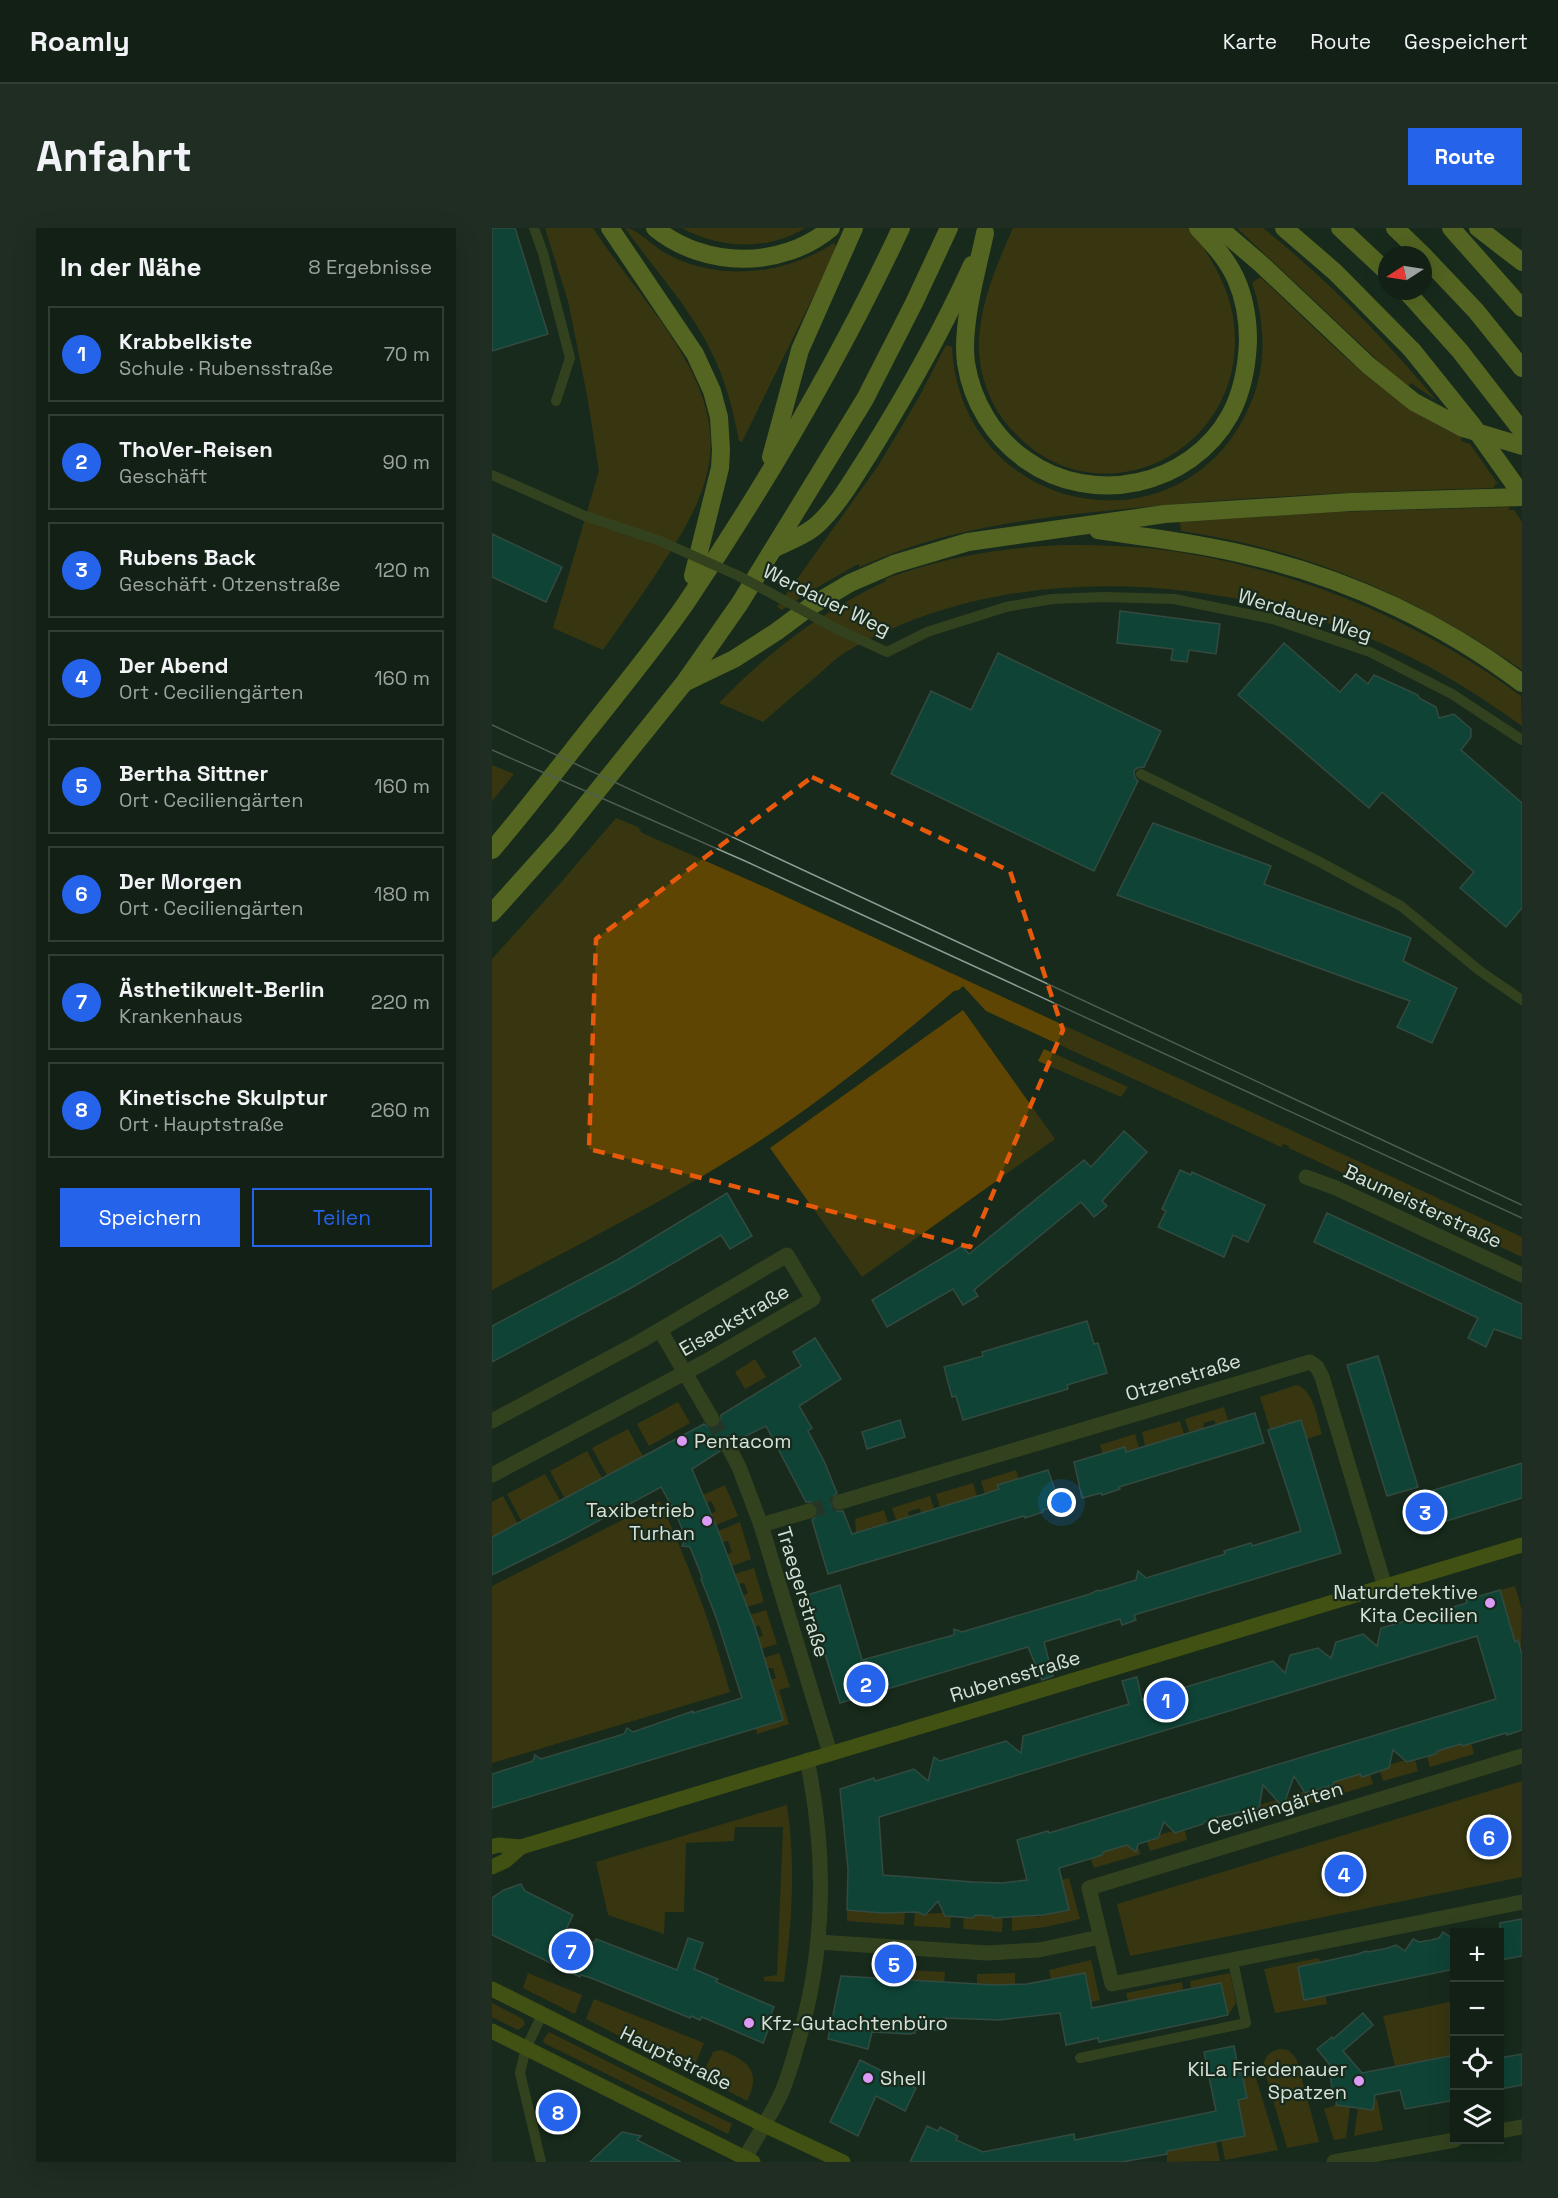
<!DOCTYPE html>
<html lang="de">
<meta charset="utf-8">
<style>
:root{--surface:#122015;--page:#1f2d22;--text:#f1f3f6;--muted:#9ca3a0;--line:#313e34;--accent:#2563eb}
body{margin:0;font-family:"Space Grotesk",sans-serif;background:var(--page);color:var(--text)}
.controls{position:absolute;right:18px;bottom:18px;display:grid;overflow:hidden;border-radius:0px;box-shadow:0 6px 24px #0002}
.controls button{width:54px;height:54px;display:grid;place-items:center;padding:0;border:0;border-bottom:2px solid var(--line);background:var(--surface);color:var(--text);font:30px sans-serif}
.compass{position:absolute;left:886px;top:18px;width:54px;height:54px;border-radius:50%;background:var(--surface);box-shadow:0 6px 24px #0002;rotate:258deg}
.you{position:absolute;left:570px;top:1275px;width:21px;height:21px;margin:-15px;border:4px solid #fff;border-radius:50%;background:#1a73e8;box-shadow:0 0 0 9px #1a73e833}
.badge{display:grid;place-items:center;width:39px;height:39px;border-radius:50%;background:var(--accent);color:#fff;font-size:20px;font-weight:700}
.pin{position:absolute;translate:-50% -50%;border:3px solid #fff;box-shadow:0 2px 6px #0006}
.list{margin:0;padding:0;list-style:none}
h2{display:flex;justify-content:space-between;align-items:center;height:78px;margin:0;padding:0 24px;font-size:26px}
h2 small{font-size:20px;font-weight:400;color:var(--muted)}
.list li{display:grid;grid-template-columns:39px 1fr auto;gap:18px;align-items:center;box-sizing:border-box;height:96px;margin:0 12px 12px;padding:0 12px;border:2px solid var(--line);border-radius:0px}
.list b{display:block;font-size:22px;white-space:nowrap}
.list p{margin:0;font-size:20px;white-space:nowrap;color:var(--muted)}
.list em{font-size:20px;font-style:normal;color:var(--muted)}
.actions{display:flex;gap:12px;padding:18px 24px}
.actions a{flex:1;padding:14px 0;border:2px solid var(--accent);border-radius:0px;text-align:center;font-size:21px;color:var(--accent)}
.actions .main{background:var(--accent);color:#fff}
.icon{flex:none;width:33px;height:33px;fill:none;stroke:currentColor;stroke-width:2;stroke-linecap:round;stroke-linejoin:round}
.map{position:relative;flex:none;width:1030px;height:1934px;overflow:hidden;border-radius:0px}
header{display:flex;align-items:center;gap:36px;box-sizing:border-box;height:84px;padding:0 30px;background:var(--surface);border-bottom:2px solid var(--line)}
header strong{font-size:28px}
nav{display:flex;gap:33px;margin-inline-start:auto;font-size:21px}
.intro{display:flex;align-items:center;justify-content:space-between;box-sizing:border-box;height:144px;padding:0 36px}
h1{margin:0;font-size:42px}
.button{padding:15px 27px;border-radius:0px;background:var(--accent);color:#fff;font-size:21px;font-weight:700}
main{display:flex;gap:36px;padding:0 36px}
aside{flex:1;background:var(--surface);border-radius:0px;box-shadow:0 6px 24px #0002}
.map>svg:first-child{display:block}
</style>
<header>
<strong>Roamly</strong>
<nav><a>Karte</a><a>Route</a><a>Gespeichert</a></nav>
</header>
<div class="intro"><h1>Anfahrt</h1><a class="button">Route</a></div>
<main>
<aside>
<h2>In der Nähe<small>8 Ergebnisse</small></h2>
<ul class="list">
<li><span class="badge">1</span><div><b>Krabbelkiste</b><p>Schule · Rubensstraße</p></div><em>70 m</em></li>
<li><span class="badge">2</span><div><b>ThoVer-Reisen</b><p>Geschäft</p></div><em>90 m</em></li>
<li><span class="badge">3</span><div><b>Rubens Back</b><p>Geschäft · Otzenstraße</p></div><em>120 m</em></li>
<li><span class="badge">4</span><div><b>Der Abend</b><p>Ort · Ceciliengärten</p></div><em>160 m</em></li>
<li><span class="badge">5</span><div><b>Bertha Sittner</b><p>Ort · Ceciliengärten</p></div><em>160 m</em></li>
<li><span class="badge">6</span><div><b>Der Morgen</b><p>Ort · Ceciliengärten</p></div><em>180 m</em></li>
<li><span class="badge">7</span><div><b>Ästhetikwelt-Berlin</b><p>Krankenhaus</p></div><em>220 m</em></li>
<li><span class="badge">8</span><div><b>Kinetische Skulptur</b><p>Ort · Hauptstraße</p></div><em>260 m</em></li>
</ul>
<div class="actions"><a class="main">Speichern</a><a>Teilen</a></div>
</aside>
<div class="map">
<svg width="1030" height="1934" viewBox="0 0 1030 1934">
<rect width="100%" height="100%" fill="#182a1c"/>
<g fill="#5e4503">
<path d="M53,0H101C127,40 159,76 184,116C238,202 225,254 171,335C152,365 131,393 111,422L61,400L107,243L95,167L76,73Z"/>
<path d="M133,0C145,0 163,20 175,26C226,54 294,47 342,15L345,20L250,214L247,213C241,181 233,150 218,121C196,77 161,40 133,0Z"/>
<path d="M190,0H313C276,23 228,21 190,0Z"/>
<path d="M521,0H697C722,32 743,69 743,111C744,230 603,293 521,203C498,179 486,146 487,112C489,73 505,36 521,0Z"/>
<path d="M745,0H771C835,51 892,110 945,173L919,155L916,158L897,143Z"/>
<path d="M768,49C832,107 889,173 970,209L969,213L978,216L1006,256H1003L1002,260C882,263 762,268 643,280C549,289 454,299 368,339L366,336L317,364L290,382L285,379L386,238L426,171L454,117L460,119C469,291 697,332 760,172C775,135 773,92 760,55Z"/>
<path d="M1017,279V282H1022L1030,294V442C927,370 813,321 689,303L688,294L843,284Z"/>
<path d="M574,317C613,317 653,318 692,325C815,346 929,394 1029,468L1030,498C990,469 947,442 902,421C736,345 516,329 354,424C344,430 335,439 326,447C308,462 289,478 271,494L227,475C276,424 330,383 394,353L393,351C452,329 511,319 574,317Z"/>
<polygon points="0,537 22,546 0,573"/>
<path d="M124,590L146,599L150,605L275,660L1030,1009V1029L797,920V918L791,916L789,919L494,783L471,758L467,762L462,763C396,819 329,874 255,921C173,973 86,1017 0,1062V731L65,659Z"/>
<polygon points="471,782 563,911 370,1049 278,920"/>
<polygon points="552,821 636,859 629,869 546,833"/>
<polygon points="263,1131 274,1149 253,1161 243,1144"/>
<path d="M804,1157C822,1161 825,1191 830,1206L815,1211L809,1192L778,1201L768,1169Z"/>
<polygon points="186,1174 198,1195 157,1218 145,1196"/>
<polygon points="732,1179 736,1193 724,1197 722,1192 711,1195 712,1200 697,1204 693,1191"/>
<polygon points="688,1193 692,1206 653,1218 650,1204"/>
<polygon points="136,1201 152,1230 116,1249 100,1220"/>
<polygon points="643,1206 647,1220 634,1223 633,1219 621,1222 612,1230 608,1217"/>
<polygon points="95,1223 111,1252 73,1271 58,1243"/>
<polygon points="524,1242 528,1255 516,1254 505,1257 507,1261 493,1266 489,1253"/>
<polygon points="53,1246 69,1274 30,1294 15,1266"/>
<polygon points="481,1255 485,1268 448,1279 444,1266"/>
<polygon points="233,1257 246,1288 224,1297 219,1286 224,1283 219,1273 214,1275 211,1267"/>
<polygon points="11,1268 26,1296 0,1309 0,1274"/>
<polygon points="438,1268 442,1281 429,1285 428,1280 416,1284 417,1288 404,1292 400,1280"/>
<path d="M168,1273C196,1335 220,1398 238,1464L0,1535V1358Z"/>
<polygon points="392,1282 396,1295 364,1304 363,1291"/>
<polygon points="248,1294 259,1331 240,1338 235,1327 240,1324 236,1313 231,1314 226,1303"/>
<polygon points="262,1340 272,1374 255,1379 251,1368 256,1365 252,1355 247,1356 243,1346"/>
<polygon points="1023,1358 1030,1382 1029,1424 1026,1413 1023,1414 1008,1362"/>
<polygon points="274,1382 285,1416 269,1421 265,1409 271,1408 267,1397 262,1399 258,1387"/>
<polygon points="287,1425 298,1459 287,1462 297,1496 265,1506 264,1500 279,1452 284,1450 281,1440 275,1440 272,1430"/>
<polygon points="979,1515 982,1526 938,1539 934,1526 937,1528 943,1526 945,1523 969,1516"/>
<polygon points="913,1532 916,1535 923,1532 926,1543 891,1553 887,1540 890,1542 896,1540 897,1537"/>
<polygon points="877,1543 881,1556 836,1570 832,1557 835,1559 841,1557 842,1554 868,1546 870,1548"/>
<polygon points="1030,1553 1030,1649 638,1728 625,1676"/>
<polygon points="822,1560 826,1573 761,1592 757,1580 759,1582 766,1580 767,1577 784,1572 787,1574 812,1563 814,1565 821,1563"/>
<path d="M295,1577C304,1640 300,1691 292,1754L272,1753V1749L285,1747L291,1599H243L242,1613L194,1615L192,1684H173L172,1706L116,1687L104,1634Z"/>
<polygon points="692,1600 695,1612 658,1623 654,1611 658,1613 666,1610 667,1607 681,1603 684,1605 691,1603"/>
<polygon points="635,1617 645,1617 649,1626 602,1640 598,1628 603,1629 610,1627 611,1624"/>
<polygon points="577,1650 588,1691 554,1699 520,1703 520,1687 523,1689 530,1689 532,1686 544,1684 545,1689 577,1682 570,1652"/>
<polygon points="403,1681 405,1685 413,1685 412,1697 355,1693 355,1682 391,1685"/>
<polygon points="423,1683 427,1686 451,1685 453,1688 459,1688 458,1700 422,1698"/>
<polygon points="472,1687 474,1690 481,1690 483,1687 500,1688 502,1690 509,1690 511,1687 510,1704 471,1701"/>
<polygon points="827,1730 828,1734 806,1739 812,1771 833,1767 835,1776 783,1785 772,1741"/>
<polygon points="599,1732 608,1772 599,1774 593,1745 559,1752 557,1742"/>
<polygon points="401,1741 453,1744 452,1755 400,1752"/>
<polygon points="36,1745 90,1767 83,1786 31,1760"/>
<polygon points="523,1745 523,1757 485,1757 485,1746"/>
<polygon points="738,1745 744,1775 736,1787 729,1755 699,1761 698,1753"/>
<polygon points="690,1754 691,1762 636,1773 634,1765"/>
<polygon points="102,1771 212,1815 202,1839 190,1840 94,1791"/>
<polygon points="962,1773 962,1827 903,1838 891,1788"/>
<polygon points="0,1775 31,1791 33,1797 26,1802 0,1789"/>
<polygon points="57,1804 240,1896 236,1906 52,1815 51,1812"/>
<path d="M788,1821L796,1822L804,1830L827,1914L795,1920L772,1841C771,1830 777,1823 788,1821Z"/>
<path d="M229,1822C256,1833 270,1843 255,1873L214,1851L212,1843L221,1824Z"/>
<polygon points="763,1847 786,1922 733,1932 729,1913 753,1908 744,1872 755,1870 751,1849"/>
<polygon points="882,1871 885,1871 891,1902 862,1908 866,1880 880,1882"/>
<polygon points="844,1877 858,1879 854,1910 842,1912 832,1881"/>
<polygon points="724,1913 728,1933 675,1934 675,1923"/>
</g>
<g fill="#066258" stroke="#53716c" stroke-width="1.5" fill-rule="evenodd">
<polygon points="0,0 23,0 56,106 0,123"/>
<polygon points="0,306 70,339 54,374 0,349"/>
<polygon points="628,383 728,396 724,426 697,422 695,434 679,432 681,421 625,415"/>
<polygon points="792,415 848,464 864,446 876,456 882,447 926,467 927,470 944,479 947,490 962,486 979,501 979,509 969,522 1030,575 1030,680 1014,699 968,660 982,644 890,564 877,580 746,467"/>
<polygon points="506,425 669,503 652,539 645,540 642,543 643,550 646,553 602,643 399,546 439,463 479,482"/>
<polygon points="661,595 779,638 772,656 919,710 911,733 965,760 940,815 905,799 918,773 625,667"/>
<polygon points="632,903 655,924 610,973 615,978 602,989 589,974 482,1062 486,1068 471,1077 461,1061 395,1099 380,1072 470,1018 477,1026 592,932 599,939"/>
<polygon points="688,942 699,947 700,944 773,977 756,1014 741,1007 732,1029 666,999 674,983 670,981"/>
<polygon points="235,965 260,1008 238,1021 229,1007 139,1060 0,1134 0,1098 125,1032"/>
<polygon points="835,985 1030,1076 1030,1111 1002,1101 994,1119 976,1110 986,1090 822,1014"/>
<polygon points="595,1093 602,1116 606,1115 615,1145 575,1157 576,1161 471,1192 464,1168 460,1169 452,1139 491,1128 490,1124"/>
<polygon points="323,1110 349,1151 307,1178 320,1200 316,1203 332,1233 345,1265 339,1271 339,1277 345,1283 351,1283 360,1306 489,1267 507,1261 505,1257 556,1242 568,1277 551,1282 551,1284 533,1290 532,1288 336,1346 320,1292 326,1286 326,1280 320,1274 314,1274 274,1198 244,1213 237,1208 231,1210 226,1217 228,1223 200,1241 225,1300 263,1399 291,1492 0,1580 0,1546 41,1533 43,1527 49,1531 132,1506 135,1500 141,1504 201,1483 201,1485 250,1470 224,1389 209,1351 210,1349 198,1319 190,1318 194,1310 183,1284 169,1259 71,1312 0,1347 0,1309 212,1196 219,1201 225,1199 229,1195 229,1187 309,1138 301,1124"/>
<polygon points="886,1128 926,1259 895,1268 855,1137"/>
<polygon points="763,1185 772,1215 627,1259 628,1261 610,1267 609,1265 590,1270 582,1234 633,1219 634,1224"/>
<polygon points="408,1192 413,1209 375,1221 370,1204"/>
<polygon points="809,1192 849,1325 642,1387 644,1392 630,1397 628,1391 552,1414 561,1448 550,1452 536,1419 348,1475 315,1367 348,1357 370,1432 462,1407 462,1401 470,1404 598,1366 606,1362 608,1363 644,1352 646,1343 654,1350 733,1326 732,1323 759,1315 760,1318 809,1303 776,1202"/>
<polygon points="1030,1235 1030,1270 925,1302 916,1270"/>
<path d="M1008,1362L1023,1414L1026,1412L1030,1427V1502L1015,1507L1014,1505L971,1518L969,1516L945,1523L944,1526L915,1534L901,1522L897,1540L870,1549L868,1546L842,1554L841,1557L813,1565L802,1548L791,1579L771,1557L767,1580L726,1589L712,1594L711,1596L683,1605L672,1594L666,1610L646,1616L644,1624L635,1617L611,1624L610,1627L601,1630L567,1640L577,1682L551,1687L501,1690L500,1688L483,1687L481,1690L453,1688L446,1673L433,1687L425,1684L390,1685L355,1682L356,1641L348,1561L382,1550L383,1553L422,1541L436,1553L442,1529L448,1533L514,1513L529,1525L531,1508L637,1476L630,1453L645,1449L650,1472L781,1433L793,1445L798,1427L826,1420L839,1430L844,1414L871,1406L885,1418L889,1400L975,1375L974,1372ZM985,1408L1004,1471L557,1605L556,1603L525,1612L535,1652L510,1655L482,1654L391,1647L387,1589Z"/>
<polygon points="29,1656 33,1663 81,1687 74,1702 102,1715 104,1711 185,1742 196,1710 211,1715 202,1741 226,1751 224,1754 282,1779 276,1793 279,1795 271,1815 210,1789 208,1792 199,1788 198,1790 99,1750 89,1747 88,1749 0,1707 0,1670 12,1662"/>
<polygon points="1030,1691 1030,1728 1008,1732 1008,1695"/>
<polygon points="951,1704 963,1712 963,1741 812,1772 806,1739 866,1726 874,1723 876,1724 896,1720 904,1717 913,1723 921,1711 927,1714 939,1712 947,1710"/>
<polygon points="593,1745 600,1780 729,1755 736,1787 607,1814 606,1810 574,1817 568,1785 507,1792 451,1790 449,1803 432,1800 432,1803 423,1802 423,1805 417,1806 380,1804 376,1821 336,1811 349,1748 503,1757 535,1756"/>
<polygon points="871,1785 881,1797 851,1823 870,1845 963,1827 963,1872 913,1881 908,1862 883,1867 881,1882 844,1877 846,1862 840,1861 838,1846 832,1842 838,1837 825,1821 840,1809 841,1811"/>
<polygon points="742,1818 747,1845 750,1845 755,1870 746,1872 753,1908 675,1923 675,1926 630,1934 418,1934 435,1898 446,1903 448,1899 466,1908 464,1912 491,1924 582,1906 583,1912 724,1883 712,1824"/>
<polygon points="1030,1826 1030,1857 1008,1861 1008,1830"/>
<polygon points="368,1832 424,1860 413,1883 384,1868 366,1908 338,1894"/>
<polygon points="130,1904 149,1908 145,1912 189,1934 98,1934"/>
</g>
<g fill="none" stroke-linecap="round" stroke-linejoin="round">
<g stroke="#344538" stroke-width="15" stroke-dasharray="15 8" stroke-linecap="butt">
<polyline points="220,1191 236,1218"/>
<polyline points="317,1283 348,1274"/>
</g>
<g stroke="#566022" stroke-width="10">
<polyline points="42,0 51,25 78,130 64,173"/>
<polyline points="0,247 93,288"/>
<polyline points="347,402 395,424 435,404 514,379 560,371 612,369 682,371 781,391 878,424 960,466 1030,512"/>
<polyline points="649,546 826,633 909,678 988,743 1030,772"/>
<polyline points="588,1830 754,1795 741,1733"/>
<polyline points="49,1934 28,1845 34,1820 50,1787"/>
</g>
<g stroke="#566022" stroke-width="15">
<polyline points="814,949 844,960 1030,1047"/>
<polyline points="168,1102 220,1191"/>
<polyline points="0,1193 149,1113 295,1027 321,1071 213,1134 0,1247"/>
<polyline points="236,1218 247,1239 269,1297 338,1525"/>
<polyline points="348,1274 818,1134 825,1139 830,1149 893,1359"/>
<polyline points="269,1297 317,1283"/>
<polyline points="1030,1528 597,1660 620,1756 1030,1674"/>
<polyline points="326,1714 495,1725 547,1722 608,1709"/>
<polyline points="1008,1903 1030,1899"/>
<path d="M251,1934C262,1913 276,1892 287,1870C295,1854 300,1835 305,1818C333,1725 335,1627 315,1532"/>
<polyline points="842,1934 963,1912"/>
</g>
<g stroke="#728009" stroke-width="15">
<polyline points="0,1619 6,1617 29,1619 1030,1317"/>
<polyline points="0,1639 13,1633 29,1619"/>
<polyline points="0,1761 272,1897 351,1934"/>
<polyline points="0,1803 261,1934"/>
</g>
<g stroke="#9cae28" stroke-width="18">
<polyline points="118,0 203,126 220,163 227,189 229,222 228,240 201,348"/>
<path d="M163,0C213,41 290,41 339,0"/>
<polyline points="727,0 769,36 876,137 922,174 971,200 1030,218"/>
<polyline points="792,0 843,44 920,122"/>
<polyline points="848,0 895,44"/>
<polyline points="903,0 931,27"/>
<polyline points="959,0 1030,80"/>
<polyline points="986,0 1030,34"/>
<path d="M493,5C485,43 469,97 474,135C480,174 502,210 534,232C600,279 698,259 738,187C750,165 755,138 756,113C756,93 752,69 744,51C735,31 721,16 706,0"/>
<polyline points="931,27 984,83 1030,140"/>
<polyline points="914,63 968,123 1030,203"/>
<polyline points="279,229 308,122 362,0"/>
<path d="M606,302C659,310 712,316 763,329C859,352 952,396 1030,455"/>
<path d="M283,320C298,313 314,307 326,296C347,276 362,249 377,226C415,165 451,101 480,37"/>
<polyline points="192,455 242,431 284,404 319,378 358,355 402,336 476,314 673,286 859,274 1030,269"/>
<path d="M0,622C33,584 63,544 94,505C128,462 163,420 194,375C274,256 348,130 409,0"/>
<polyline points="0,685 69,608 192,455 248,375 373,171 422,75 457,0"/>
</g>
<g stroke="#8f9c91" stroke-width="1.5">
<polyline points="0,497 1030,977"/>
<polyline points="0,522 253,633 1030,990"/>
</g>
<polyline stroke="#566022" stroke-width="10" points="93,288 168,313 247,348 347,402"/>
<polyline stroke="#9cae28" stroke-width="18" points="920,122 981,198 1030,267"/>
</g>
<path d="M0 0H1030V1934H0ZM320,549L518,643L571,802L478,1019L97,921L104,711Z" fill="#182a1c" fill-opacity=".55" fill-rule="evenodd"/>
<path fill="none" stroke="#e8590c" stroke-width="4.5" stroke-dasharray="12 8" stroke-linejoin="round" d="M320,549L518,643L571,802L478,1019L97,921L104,711Z"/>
<g fill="#da9af6" stroke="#182a1c" stroke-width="2">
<circle cx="190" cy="1213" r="6"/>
<circle cx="215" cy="1293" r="6"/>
<circle cx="998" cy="1375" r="6"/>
<circle cx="257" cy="1795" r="6"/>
<circle cx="376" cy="1850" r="6"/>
<circle cx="867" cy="1853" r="6"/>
</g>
<g text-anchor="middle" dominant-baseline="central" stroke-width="4.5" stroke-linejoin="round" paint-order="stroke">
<g font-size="20" fill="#d6e1d8" stroke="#182a1c">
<text transform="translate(335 372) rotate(26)">Werdauer Weg</text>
<text transform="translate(813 387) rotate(17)">Werdauer Weg</text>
<text transform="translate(931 978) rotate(25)">Baumeisterstraße</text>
<text transform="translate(242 1092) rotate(-30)">Eisackstraße</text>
<text transform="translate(691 1149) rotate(-17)">Otzenstraße</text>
<text transform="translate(311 1364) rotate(73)">Traegerstraße</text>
<text transform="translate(523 1448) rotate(-17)">Rubensstraße</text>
<text transform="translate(783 1580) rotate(-17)">Ceciliengärten</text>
<text transform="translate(184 1830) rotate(26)">Hauptstraße</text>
</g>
<g font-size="20" fill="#d6e1d8" stroke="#182a1c" text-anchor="start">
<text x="202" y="1213">Pentacom</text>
<text x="203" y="1282" text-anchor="end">Taxibetrieb<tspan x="203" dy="23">Turhan</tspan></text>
<text x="986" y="1364" text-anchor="end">Naturdetektive<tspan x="986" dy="23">Kita Cecilien</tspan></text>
<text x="269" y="1795">Kfz-Gutachtenbüro</text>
<text x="855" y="1841" text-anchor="end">KiLa Friedenauer<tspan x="855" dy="23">Spatzen</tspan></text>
<text x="388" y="1850">Shell</text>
</g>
</g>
</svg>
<div class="controls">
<button>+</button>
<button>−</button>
<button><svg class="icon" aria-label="locate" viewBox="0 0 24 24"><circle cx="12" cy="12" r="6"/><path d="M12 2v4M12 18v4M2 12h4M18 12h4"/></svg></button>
<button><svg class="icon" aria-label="layers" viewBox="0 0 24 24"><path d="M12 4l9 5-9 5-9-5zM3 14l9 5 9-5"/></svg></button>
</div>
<svg class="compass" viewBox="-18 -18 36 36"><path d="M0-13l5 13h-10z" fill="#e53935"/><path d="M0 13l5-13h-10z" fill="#9ca3a0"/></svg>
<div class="you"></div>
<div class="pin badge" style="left:674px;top:1472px">1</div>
<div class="pin badge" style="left:374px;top:1456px">2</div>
<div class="pin badge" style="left:933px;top:1284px">3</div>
<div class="pin badge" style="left:852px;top:1646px">4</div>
<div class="pin badge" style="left:402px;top:1736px">5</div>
<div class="pin badge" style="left:997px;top:1609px">6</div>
<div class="pin badge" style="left:79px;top:1723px">7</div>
<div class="pin badge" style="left:66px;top:1884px">8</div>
</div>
</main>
